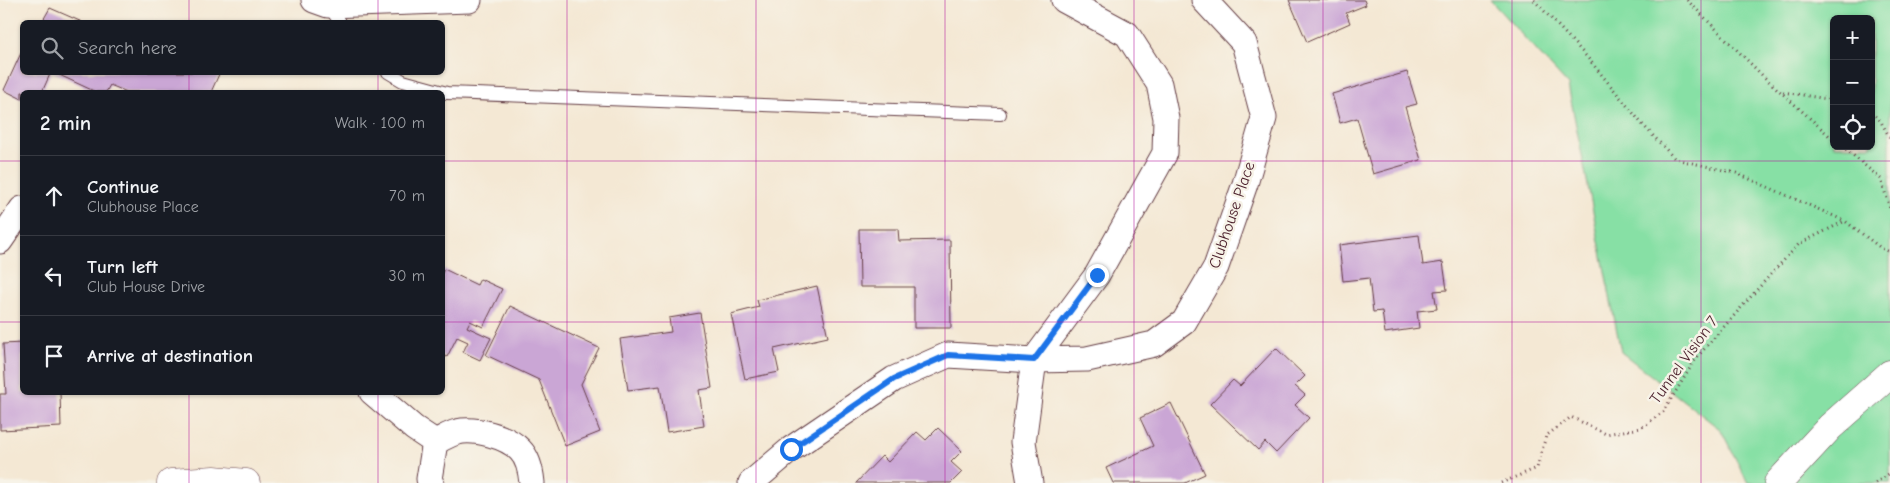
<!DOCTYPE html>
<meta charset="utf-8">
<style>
:root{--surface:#171b24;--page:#20242c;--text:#f1f3f6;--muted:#9ea1a6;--line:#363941}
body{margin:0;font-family:"Comic Neue",sans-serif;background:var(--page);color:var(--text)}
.controls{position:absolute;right:15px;top:15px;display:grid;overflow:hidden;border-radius:8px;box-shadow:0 1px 4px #0004}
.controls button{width:45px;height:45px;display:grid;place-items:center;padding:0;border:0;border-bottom:1px solid var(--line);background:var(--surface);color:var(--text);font:25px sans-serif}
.stop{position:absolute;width:15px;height:15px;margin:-11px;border:4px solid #1a73e8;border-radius:50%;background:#fff}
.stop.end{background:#1a73e8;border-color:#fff;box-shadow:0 1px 5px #0008}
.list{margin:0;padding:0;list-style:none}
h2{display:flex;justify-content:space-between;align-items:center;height:65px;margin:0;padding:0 20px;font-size:21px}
h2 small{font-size:16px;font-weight:400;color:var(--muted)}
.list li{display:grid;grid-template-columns:32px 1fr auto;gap:15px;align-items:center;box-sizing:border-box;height:80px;padding:0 20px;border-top:1px solid var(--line)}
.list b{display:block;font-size:19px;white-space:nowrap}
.list p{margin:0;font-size:16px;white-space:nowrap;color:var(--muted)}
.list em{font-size:16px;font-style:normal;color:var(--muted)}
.icon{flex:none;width:28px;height:28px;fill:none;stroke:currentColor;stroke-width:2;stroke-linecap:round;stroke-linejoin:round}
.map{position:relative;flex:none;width:1890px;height:483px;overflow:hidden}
.search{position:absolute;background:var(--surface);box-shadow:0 1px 4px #0004;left:20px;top:20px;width:425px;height:55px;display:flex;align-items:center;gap:12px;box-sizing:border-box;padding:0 18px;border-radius:8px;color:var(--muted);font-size:19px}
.panel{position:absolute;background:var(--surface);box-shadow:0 1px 4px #0004;left:20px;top:90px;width:425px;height:305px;border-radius:8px}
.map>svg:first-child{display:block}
</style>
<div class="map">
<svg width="1890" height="483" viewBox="0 0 1890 483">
<rect width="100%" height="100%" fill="#f7f3e8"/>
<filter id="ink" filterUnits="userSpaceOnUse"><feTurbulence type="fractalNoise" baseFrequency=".02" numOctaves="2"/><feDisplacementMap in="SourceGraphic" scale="10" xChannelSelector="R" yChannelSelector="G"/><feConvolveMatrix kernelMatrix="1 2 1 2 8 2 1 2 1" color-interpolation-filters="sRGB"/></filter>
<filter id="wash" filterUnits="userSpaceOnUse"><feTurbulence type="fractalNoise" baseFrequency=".0096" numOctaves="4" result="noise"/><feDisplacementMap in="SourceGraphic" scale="20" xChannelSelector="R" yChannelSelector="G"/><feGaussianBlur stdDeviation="1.12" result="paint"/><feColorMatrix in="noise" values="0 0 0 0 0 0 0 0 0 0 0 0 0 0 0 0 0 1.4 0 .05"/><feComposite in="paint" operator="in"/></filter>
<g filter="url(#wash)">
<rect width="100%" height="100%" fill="#f4e8d4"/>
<path fill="#87e0a5" stroke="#688068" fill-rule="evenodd" d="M1490,0H1890V483H1748L1721,430L1621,352L1568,85ZM1834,19H1871V146H1834Z"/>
<g id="blocks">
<g fill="#caa6d5">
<polygon points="1289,0 1364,0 1366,5 1346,13 1350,23 1307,42"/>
<polygon points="50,8 82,22 42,22"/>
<polygon points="22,51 22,72 51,72 42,92 22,92 22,99 4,90"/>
<polygon points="53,72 220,72 211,92 127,92 110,85 106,92 96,92"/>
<polygon points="1407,72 1417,104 1405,107 1421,160 1373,174 1357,118 1340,123 1332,94"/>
<polygon points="859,229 898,229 899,241 950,240 951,328 914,328 914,287 860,287"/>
<polygon points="1419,235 1423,265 1443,262 1447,290 1434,291 1437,309 1417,311 1419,328 1385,333 1382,311 1373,312 1369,278 1343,281 1339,245"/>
<polygon points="444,269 477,285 480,279 502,289 483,327 470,321 467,327 491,338 480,360 463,352 468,342 457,337 447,357 442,355 442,273"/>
<polygon points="817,286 828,337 774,349 779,372 745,379 731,314 759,307 757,300"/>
<polygon points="510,306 599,348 581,384 600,432 565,446 539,380 486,355"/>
<polygon points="700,313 712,388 699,390 704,426 667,432 660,386 628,390 620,339 671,332 669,318"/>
<polygon points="22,343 22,392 60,392 61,427 0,430 0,394 6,394 3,344"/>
<polygon points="1276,348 1305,376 1295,386 1305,395 1295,405 1309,418 1276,453 1265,442 1258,450 1210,404 1233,380 1240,386"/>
<polygon points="1171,403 1205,474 1185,483 1113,483 1106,468 1153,446 1140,418"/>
<polygon points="938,428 962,451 951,462 962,472 951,483 856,483 882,456 888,462 917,432 926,440"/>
</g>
</g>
</g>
<g filter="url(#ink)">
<use href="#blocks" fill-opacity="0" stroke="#643d44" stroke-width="1"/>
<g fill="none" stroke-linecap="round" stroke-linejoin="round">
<defs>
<g id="lane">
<polyline points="328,5 340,22"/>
<polyline points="388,72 403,81 447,93 1000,114"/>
</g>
<g id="street">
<polyline points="314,0 328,5 469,0"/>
<polyline points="0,241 22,209"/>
<polyline points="372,392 414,428 435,442"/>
<path d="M435,442C442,439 449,434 457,432C475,428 507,436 520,450C528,458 531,472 532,483"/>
<polyline points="431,483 429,479 435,442"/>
<polyline points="751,483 791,449 894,379 948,355 1034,360 1087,359 1154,344 1184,322 1216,267 1245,184 1264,118 1244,43 1204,0"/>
<polyline points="1030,483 1023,442 1034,360 1097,275 1165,153 1166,118 1159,84 1127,34 1064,0"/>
</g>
<g id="secondary">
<polyline points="171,483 214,480 246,483"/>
<polyline points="1778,483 1830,427 1890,374"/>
</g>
</defs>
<use href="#lane" stroke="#643d44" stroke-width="14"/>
<use href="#street" stroke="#643d44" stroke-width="27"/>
<use href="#secondary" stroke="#643d44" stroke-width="29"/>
<g stroke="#643d44" stroke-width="3" stroke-dasharray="1 4" stroke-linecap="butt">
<polyline points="1534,0 1587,57 1643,125 1675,159 1736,173 1845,221"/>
<polyline points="1687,0 1763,76 1834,140"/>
<polyline points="1783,92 1834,100"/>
<polyline points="1871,113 1880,120 1890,138"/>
<polyline points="1842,146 1881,179 1890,209"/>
<polyline points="1501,483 1537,468 1546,436 1571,417 1606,434 1641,428 1663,412 1697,357 1772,273 1799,244 1845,221 1881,248 1890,252"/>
<polyline points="1875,483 1890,473"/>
</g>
<use href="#lane" stroke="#fff" stroke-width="12"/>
<use href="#street" stroke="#fff" stroke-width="25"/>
<use href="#secondary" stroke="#fff" stroke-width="28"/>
</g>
</g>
<g fill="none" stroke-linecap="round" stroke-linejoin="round" filter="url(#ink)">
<polyline stroke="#1a73e8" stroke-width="6" points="791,449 894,379 948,355 1034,360 1097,275"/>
</g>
<path fill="none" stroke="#b5179e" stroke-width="1" stroke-opacity="0.55" d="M189,0V22M378,0V22M567,0V483M756,0V483M945,0V483M1134,0V483M1323,0V483M1512,0V483M1701,0V483M189,72V92M378,72V92M0,161H22M442,161H1890M0,322H22M442,322H1890M189,392V483M378,392V483"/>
<g text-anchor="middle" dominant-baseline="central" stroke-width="5" stroke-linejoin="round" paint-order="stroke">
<g font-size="16" fill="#4a1f2b" stroke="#f7f3e8">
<text transform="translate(1232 215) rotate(-71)">Clubhouse Place</text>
<text transform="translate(1684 360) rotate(-54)">Tunnel Vision 7</text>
</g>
</g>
</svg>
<div class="controls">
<button>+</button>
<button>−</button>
<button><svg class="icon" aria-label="locate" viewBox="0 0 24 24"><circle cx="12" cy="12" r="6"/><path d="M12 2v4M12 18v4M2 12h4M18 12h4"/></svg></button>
</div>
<div class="stop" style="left:791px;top:449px"></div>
<div class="stop end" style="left:1097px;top:275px"></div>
<div class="search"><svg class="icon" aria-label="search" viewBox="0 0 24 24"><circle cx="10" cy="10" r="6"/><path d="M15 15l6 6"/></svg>Search here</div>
<section class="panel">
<h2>2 min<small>Walk · 100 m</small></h2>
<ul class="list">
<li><svg class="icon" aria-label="ahead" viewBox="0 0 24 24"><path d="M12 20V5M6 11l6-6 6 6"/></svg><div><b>Continue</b><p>Clubhouse Place</p></div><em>70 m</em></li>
<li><svg class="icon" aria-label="left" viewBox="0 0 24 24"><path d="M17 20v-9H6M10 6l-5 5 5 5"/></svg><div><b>Turn left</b><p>Club House Drive</p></div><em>30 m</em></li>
<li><svg class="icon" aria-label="arrive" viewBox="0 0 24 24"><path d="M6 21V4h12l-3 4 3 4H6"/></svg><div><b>Arrive at destination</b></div></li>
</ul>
</section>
</div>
